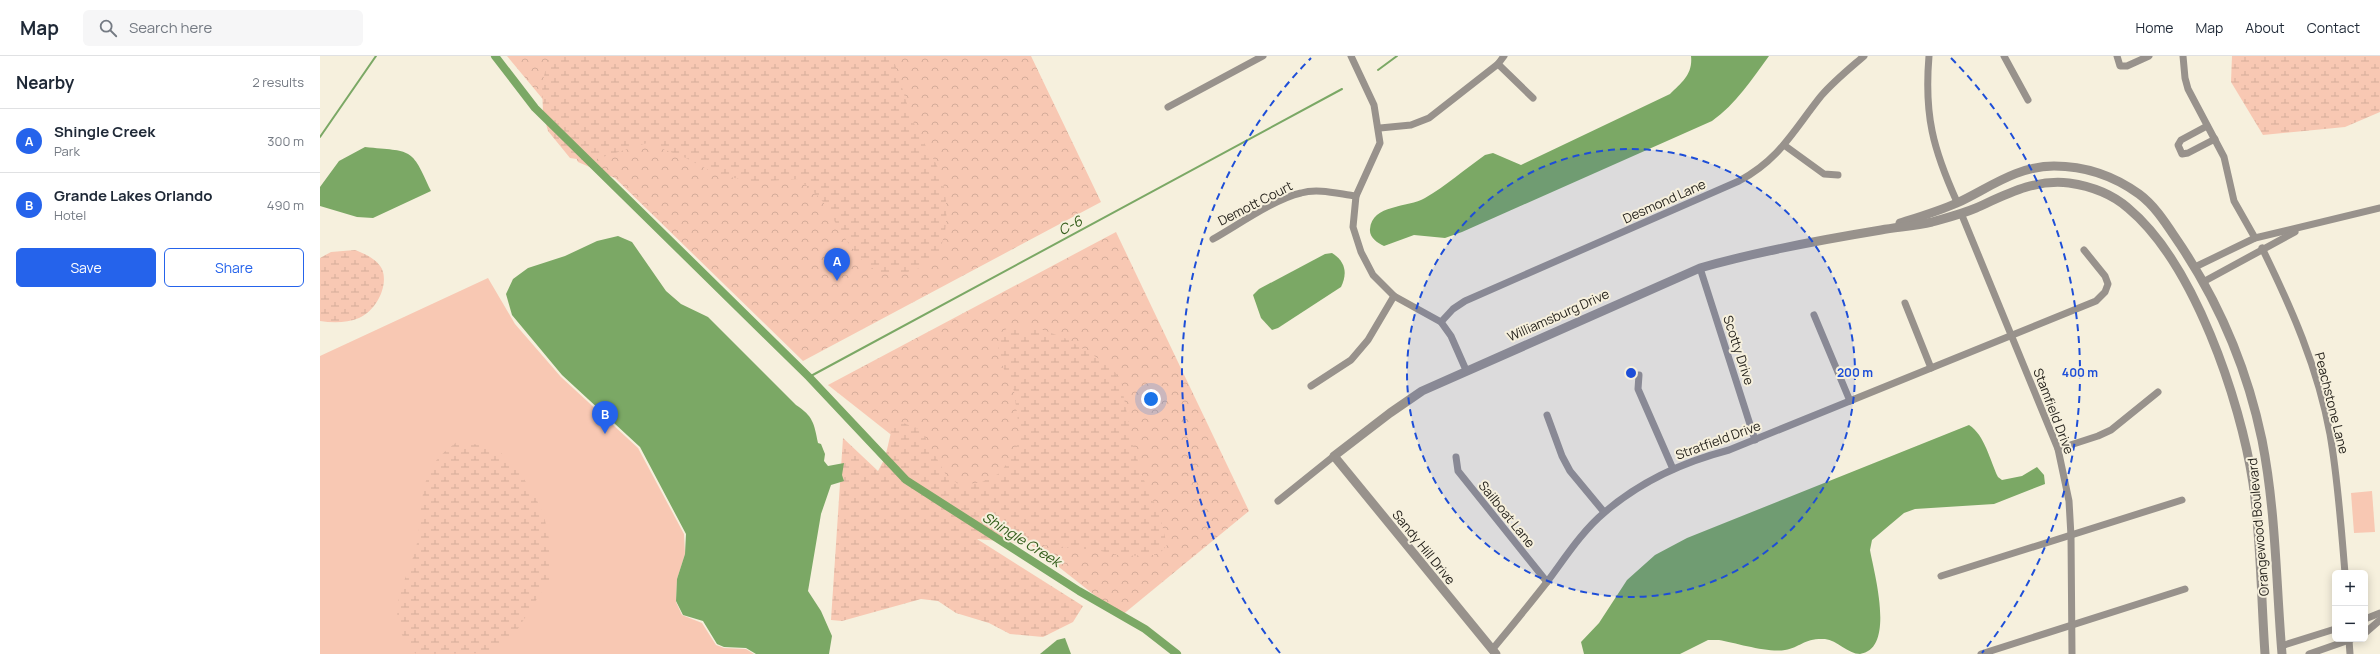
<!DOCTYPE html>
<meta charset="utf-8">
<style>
:root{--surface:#fff;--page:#f6f6f7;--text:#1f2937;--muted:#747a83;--line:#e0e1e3;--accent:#2563eb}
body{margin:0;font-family:Manrope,sans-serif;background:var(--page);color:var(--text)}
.controls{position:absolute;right:12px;bottom:12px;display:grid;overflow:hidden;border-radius:6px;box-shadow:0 2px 10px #0003}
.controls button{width:36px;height:36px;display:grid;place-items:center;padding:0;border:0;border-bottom:1px solid var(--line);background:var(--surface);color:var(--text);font:20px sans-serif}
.you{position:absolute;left:831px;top:343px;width:14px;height:14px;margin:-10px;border:3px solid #fff;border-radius:50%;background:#1a73e8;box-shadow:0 0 0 6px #1a73e833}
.badge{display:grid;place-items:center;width:26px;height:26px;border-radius:50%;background:var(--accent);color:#fff;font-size:13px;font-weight:700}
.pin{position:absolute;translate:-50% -33px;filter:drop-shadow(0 1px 2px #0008)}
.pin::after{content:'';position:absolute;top:21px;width:14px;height:12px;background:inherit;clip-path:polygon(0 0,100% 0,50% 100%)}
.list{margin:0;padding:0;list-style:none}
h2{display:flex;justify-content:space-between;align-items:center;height:52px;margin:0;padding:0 16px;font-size:17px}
h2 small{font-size:13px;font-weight:400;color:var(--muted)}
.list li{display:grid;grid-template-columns:26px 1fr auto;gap:12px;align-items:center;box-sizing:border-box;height:64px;padding:0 16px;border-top:1px solid var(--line)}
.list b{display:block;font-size:15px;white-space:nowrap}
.list p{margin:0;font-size:13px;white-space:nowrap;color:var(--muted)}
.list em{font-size:13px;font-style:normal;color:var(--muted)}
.actions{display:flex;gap:8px;padding:12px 16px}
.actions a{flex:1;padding:9px 0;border:1px solid var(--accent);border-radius:6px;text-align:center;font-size:14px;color:var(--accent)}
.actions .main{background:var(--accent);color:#fff}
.icon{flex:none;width:22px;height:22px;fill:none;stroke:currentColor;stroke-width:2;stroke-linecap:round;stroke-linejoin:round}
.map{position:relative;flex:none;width:2060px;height:598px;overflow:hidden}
header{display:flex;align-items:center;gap:24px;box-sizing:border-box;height:56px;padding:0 20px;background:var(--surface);border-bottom:1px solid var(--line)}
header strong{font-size:19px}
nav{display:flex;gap:22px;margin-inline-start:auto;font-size:14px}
.search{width:280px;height:36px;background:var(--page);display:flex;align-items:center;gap:10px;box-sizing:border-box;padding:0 14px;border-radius:6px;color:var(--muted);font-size:15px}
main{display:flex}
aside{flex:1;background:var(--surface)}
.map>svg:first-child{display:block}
</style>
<header>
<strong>Map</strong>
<div class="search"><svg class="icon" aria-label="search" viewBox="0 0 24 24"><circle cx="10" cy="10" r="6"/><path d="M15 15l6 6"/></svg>Search here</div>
<nav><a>Home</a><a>Map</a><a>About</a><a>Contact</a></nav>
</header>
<main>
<aside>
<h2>Nearby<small>2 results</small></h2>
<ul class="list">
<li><span class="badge">A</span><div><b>Shingle Creek</b><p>Park</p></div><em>300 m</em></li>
<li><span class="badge">B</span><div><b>Grande Lakes Orlando</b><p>Hotel</p></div><em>490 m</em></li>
</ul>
<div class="actions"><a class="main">Save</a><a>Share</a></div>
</aside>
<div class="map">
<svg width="2060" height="598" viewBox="0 0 2060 598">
<defs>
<pattern id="forest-crowns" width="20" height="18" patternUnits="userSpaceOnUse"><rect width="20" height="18" fill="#f8c8b3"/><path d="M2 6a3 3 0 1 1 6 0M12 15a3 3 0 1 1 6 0" fill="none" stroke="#d4ac9a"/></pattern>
<pattern id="wetland-marsh" width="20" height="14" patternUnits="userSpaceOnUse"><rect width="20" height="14" fill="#f8c8b3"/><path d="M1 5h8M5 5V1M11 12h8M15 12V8" fill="none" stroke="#d4ac9a"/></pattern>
</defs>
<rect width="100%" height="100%" fill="#f6f0dd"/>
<g fill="#f8c8b3">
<polygon points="168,222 195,268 241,321 318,392 364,478 365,498 357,523 356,546 362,559 382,567 396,589 404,592 426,593 434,598 0,598 0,300"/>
<polygon points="2052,435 2055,476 2034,477 2031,437"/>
</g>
<g fill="url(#forest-crowns)">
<polygon points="187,0 711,0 781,146 483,305 295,122 258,106 236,59"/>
<polygon points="796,176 929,455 801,560 508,329"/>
</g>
<g fill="url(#wetland-marsh)">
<path d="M229,0H575V8C582,29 587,52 596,72C602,86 612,98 618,112C630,137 633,199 602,211C587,217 573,221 558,215C534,205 517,167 503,146C497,138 487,130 479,123L433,126L396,118L366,102L327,87L270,105L250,102L228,75L223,57L222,28Z"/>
<polygon points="1912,0 2060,0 2060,56 2025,71 1943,79 1911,26"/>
<path d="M35,194C45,198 57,203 62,213C69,230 56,255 39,262C27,267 13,267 0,265V202L11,196Z"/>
<polygon points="688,272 718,272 747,283 792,311 801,326 812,385 823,422 839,457 847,489 842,495 834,499 802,500 776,494 657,483 763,550 753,566 723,581 690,578 669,567 636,557 618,545 601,543 522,565 511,564 523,382 558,415 565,402 572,372 581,366 601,374 626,419 640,429 662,426 680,417 693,399 700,381 694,335 678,300 679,284 682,276"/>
<path d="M138,385L175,392L193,407L214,438L224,460L230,487L229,524L194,579L171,597L96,598C88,589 80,579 78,567C73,539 92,513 97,487C101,465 100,443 107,421C113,404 125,395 138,385Z"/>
</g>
<g fill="#7ba865">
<path d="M1371,0H1449C1432,23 1416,48 1392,65L1142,176L1125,182L1094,179L1064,190C1057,187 1049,181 1050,173C1052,148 1088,152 1105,142C1126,130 1145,113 1165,99L1173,97L1201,109L1350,38C1362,26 1373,18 1371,0Z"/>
<path d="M45,91C92,96 91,90 111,135L53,162L37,161L0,150V131L19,105Z"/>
<path d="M298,180L312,186L346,235L361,248L388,261L476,349C493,360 494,367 498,387L501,388L505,398L504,405L508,410L524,407L522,419L524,425L511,429L501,458L488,535L501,555L512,580L509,598H436L426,592L404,591L397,588L383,565L363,559L356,545L357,523L365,498L366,478L320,391L242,319L192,259L186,238L193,223L208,212L245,200L277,185Z"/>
<path d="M1012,197C1025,205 1028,217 1021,231L958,272L952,274L941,262L933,239L939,233L1005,198Z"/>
<path d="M1649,369C1665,379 1670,405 1678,421L1682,424L1702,420L1717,411L1724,419L1725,428L1674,448L1595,453L1584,457L1552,484L1550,494C1554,517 1576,593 1540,598C1528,598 1517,584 1505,583C1484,582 1481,591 1465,594C1448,597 1416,587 1399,584H1388L1360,598H1264L1261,586L1279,567L1307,524L1335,499L1367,482Z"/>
<polygon points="745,582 751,598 720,598 737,584"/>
</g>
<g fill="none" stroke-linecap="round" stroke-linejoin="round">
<g stroke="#7ba865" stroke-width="2">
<polyline points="1058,14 1077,0"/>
<polyline points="0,81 56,0"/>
<polyline points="489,321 1022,33"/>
</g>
<polyline stroke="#7ba865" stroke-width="8" points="175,0 215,52 489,321 586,424 759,535 825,573 857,598"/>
<g stroke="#98928c" stroke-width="7">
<polyline points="1031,0 1054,49 1060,87 1036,140 1033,171 1041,196 1053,219 1074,240 1121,266 1131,280 1146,314"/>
<path d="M1609,0C1604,59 1613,93 1637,146"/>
<polyline points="1684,0 1708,44"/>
<polyline points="1797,0 1800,10 1807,10 1829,0"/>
<polyline points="1863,0 1865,22 1868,33 1904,101 1914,145 1935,182"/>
<polyline points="1178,8 1213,42"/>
<polyline points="848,51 943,0"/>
<polyline points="1887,70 1861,84 1858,89 1862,98 1868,97 1895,83"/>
<polyline points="1060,72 1091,69 1109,62 1178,8 1184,0"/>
<polyline points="1464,89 1504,118 1518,119"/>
<polyline points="1641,157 1738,393 1749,445 1751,480 1752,598"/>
<path d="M893,183C918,169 954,143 981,137C998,132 1019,138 1036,140"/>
<path d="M1942,192C1971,251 1998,312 2010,378C2018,424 2021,470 2025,517"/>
<polyline points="1875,211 1935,182 2060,152"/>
<polyline points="1380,212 1435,384"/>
<polyline points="1883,226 1975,176"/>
<polyline points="1585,247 1611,312"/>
<polyline points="1494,259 1530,345"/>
<path d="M1121,266L1133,253L1145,245L1419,125C1460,103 1473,75 1501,40C1514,25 1529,13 1544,0"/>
<polyline points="1319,319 1318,333 1353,413"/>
<polyline points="991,330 1031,304 1048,284 1074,240"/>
<polyline points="1227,359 1242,400 1250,415 1284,456"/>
<polyline points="1738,393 1778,380 1791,374 1838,336"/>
<polyline points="1136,401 1138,415 1227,526"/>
<polyline points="958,445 1014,400"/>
<polyline points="1621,520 1862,444"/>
<polyline points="2045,563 2060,557"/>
<polyline points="2045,577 2060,564"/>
<polyline points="2029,584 2030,598"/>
<polyline points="1961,590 2015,573"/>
<path d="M1172,594C1190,572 1209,549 1227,526C1245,502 1262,475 1285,456C1321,425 1363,406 1409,394L1776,245L1785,236L1788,228L1785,220L1764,194"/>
<polyline points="1661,598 1865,533"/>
<polyline points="1989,598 2032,583"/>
</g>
<g stroke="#98928c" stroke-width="9">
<path d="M1580,167C1599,161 1619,155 1637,147C1669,132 1697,110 1734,110C1765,110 1794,120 1819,138C1834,149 1845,166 1855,181C1897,242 1927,312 1942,384C1956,455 1956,527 1962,598"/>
<path d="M1176,598L1014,400L1070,357L1102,335L1380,212C1439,195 1500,184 1561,174C1578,171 1595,170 1612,166C1626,162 1642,158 1656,152C1687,138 1714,123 1749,127C1770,130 1792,138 1808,152C1874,207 1920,343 1933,427C1941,483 1941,541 1945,598"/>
</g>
</g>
<circle cx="1311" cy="317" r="224" fill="#1d4ed8" fill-opacity=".12"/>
<g fill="none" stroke="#1d4ed8" stroke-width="2" stroke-dasharray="7 5">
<circle cx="1311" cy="317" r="224"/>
<path d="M960 597A449 449 0 0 1 991 2M1631 2A449 449 0 0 1 1662 597"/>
</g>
<g text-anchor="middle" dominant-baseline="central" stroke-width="4" stroke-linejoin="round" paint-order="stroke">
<g font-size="13" fill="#26231d" stroke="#f6f0dd">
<text transform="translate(1344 145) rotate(-24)">Desmond Lane</text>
<text transform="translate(935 147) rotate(-27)">Demott Court</text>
<text transform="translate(1238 259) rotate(-24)">Williamsburg Drive</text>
<text transform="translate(1419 294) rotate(72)">Scotty Drive</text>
<text transform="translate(2012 347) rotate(76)">Peachstone Lane</text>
<text transform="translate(1734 355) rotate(69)">Stamfield Drive</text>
<text transform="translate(1398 384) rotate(-20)">Stratfield Drive</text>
<text transform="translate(1187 458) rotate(51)">Sailboat Lane</text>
<text transform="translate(1938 471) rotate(-95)">Orangewood Boulevard</text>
<text transform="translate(1104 491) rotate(51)">Sandy Hill Drive</text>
</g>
<g font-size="14" font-style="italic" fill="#325c19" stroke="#f6f0dd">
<text transform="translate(750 169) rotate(-28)">C-6</text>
<text transform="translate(702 483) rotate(32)">Shingle Creek</text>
</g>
</g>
<circle cx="1311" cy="317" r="6" fill="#1d4ed8" stroke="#f6f0dd" stroke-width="2"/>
<g font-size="12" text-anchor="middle" font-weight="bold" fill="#1d4ed8" stroke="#f6f0dd" stroke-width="4" stroke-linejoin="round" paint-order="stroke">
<text x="1535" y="321">200 m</text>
<text x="1760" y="321">400 m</text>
</g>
</svg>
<div class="controls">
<button>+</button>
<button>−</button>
</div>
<div class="you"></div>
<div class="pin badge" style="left:517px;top:225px">A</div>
<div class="pin badge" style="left:285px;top:378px">B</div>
</div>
</main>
